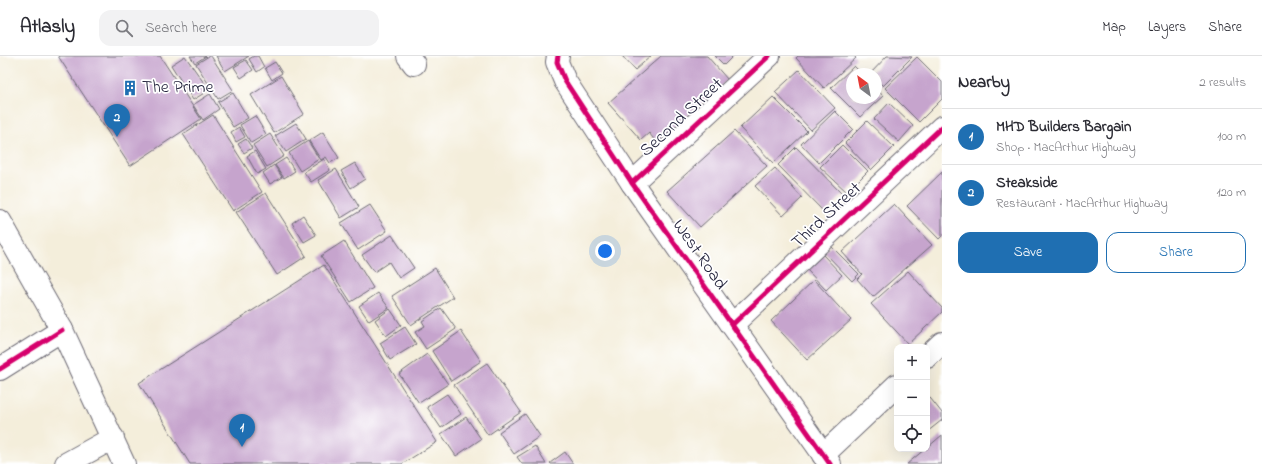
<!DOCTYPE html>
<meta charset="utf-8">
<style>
:root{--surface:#fff;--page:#f2f2f3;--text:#2b2b33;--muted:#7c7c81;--line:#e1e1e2;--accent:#1f6fb2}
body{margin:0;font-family:"Indie Flower",sans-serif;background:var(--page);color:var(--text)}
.controls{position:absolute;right:12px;bottom:12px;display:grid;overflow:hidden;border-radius:8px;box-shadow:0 4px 16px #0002}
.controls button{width:36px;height:36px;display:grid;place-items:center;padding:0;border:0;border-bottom:1px solid var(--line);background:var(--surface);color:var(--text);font:20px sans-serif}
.compass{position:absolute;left:846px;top:12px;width:36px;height:36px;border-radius:50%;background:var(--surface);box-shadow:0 4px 16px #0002;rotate:328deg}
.you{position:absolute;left:605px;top:195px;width:14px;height:14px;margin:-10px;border:3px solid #fff;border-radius:50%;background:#1a73e8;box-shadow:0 0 0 6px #1a73e833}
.badge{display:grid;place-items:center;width:26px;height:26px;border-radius:50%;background:var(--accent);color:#fff;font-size:13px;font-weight:700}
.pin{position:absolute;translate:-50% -33px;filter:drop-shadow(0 1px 2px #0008)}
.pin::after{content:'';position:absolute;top:21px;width:14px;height:12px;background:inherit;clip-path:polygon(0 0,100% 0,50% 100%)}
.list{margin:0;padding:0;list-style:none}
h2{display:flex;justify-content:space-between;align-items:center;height:52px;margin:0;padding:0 16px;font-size:17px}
h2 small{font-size:13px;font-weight:400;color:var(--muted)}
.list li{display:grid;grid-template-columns:26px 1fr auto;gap:12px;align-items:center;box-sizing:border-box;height:56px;padding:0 16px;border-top:1px solid var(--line)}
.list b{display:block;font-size:15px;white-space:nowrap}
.list p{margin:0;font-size:13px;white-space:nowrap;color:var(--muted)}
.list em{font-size:13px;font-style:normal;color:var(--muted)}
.actions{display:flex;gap:8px;padding:12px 16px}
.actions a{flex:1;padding:9px 0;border:1px solid var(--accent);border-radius:12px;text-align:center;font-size:14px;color:var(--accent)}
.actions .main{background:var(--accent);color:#fff}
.icon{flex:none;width:22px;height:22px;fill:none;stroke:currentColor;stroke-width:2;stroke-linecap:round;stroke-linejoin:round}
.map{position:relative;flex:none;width:942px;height:408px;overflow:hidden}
header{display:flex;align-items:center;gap:24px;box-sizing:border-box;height:56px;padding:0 20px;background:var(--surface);border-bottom:1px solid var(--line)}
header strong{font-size:19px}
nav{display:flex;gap:22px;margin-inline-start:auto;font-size:14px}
.search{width:280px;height:36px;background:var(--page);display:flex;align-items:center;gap:10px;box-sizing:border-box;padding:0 14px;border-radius:12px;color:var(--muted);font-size:15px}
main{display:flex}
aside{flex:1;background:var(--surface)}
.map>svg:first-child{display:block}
</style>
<header>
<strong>Atlasly</strong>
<div class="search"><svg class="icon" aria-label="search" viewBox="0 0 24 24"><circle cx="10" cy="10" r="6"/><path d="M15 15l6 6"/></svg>Search here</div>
<nav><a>Map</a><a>Layers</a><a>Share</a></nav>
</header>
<main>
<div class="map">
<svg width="942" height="408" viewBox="0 0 942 408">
<rect width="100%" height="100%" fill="#fff"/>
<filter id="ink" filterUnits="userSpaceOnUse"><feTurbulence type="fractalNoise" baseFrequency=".025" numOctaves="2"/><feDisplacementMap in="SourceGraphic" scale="8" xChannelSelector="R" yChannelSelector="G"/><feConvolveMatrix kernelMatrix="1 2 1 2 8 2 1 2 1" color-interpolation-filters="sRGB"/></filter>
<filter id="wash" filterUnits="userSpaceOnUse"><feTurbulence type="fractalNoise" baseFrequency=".012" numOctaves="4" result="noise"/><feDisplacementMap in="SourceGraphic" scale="16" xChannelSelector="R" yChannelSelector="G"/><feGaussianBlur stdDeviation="0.9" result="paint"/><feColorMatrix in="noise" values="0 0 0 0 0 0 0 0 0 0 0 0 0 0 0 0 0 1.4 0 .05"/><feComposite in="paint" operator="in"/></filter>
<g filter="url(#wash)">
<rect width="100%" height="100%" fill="#f4eedb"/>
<g id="blocks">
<g fill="#c6a4cd">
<polygon points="58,0 160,0 201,63 130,110"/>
<polygon points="185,0 209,34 193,44 171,9"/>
<polygon points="190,0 206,0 195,7"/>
<polygon points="209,0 211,0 233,34 218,43 196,8"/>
<polygon points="216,0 249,0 225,15"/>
<polygon points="254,0 258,0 264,11 257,16 249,3"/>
<polygon points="622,0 651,0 635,14"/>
<polygon points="661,0 707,0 728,24 657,87 649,77 641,84 608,47"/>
<polygon points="715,0 733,0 724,9"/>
<polygon points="798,0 854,0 856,2 824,32 796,2"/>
<polygon points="887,0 912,1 883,30 876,23 876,18 870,18"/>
<polygon points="917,1 942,26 942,43 919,66 885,32"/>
<polygon points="246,4 253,14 241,22 234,11"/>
<polygon points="275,6 282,17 272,24 265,12"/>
<polygon points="854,10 862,18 852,18 852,42 876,42 876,32 883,40 860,61 831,32"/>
<polygon points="799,14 835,52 811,74 775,36"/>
<polygon points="281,20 304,58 274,77 251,39"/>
<polygon points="233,37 248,62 233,71 218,46"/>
<polygon points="210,38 219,53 203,64 193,49"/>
<polygon points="773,41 807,75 773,107 740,72"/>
<polygon points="889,47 913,70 899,86 874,63"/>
<polygon points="835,55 853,73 819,107 801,88"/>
<polygon points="213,59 262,136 233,155 183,78"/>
<polygon points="255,60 266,78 251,87 240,69"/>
<polygon points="867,65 894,91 871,114 845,87"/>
<polygon points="296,67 306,83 286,96 275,80"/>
<polygon points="239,71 245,81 236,86 231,76"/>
<polygon points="734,75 767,110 700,171 667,135"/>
<polygon points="323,76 339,102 330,107 326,101 321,104 309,85"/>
<polygon points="270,78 284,100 267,111 253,89"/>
<polygon points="246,83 252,92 244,97 238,88"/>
<polygon points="308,85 319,103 300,115 289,97"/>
<polygon points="842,89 868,115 847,136 820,111"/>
<polygon points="796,91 843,139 825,157 778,109"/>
<polygon points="255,95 266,113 257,118 247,100"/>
<polygon points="286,102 295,115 284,122 275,109"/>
<polygon points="324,103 330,114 311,126 304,116"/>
<polygon points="355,107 365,123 351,132 341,115"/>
<polygon points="274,109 282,121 270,128 263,117"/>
<polygon points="775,112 802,142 783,160 755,130"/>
<polygon points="336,113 359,151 341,162 318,124"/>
<polygon points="942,116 942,180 939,183 907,150"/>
<polygon points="266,137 306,200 277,219 236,156"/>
<polygon points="894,148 932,189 873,241 857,223 862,218 842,196"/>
<polygon points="370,149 387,175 358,194 341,167"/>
<polygon points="303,159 316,179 304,186 292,167"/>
<polygon points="392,179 414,212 399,222 389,206 374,216 362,199"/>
<polygon points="344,185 373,232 351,246 321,200"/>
<polygon points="831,190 859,218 852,225 824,196"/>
<polygon points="823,199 842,219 826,234 807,214"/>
<polygon points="324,209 437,386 402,408 190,408 139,327"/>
<polygon points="435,212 453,241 411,269 392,240"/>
<polygon points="908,215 942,252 942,256 908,288 871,248"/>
<polygon points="814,224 851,264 807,304 771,265"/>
<polygon points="378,237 389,252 369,265 359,250"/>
<polygon points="441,252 456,273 426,293 415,276 425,270 422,265"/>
<polygon points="390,253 401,269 386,280 375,264"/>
<polygon points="405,271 416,288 390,304 380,287"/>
<polygon points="461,275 481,305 451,325 432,295"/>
<polygon points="427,298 448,328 419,347 399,318"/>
<polygon points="487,307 521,356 488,379 454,329"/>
<polygon points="447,338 461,358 441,372 427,351"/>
<polygon points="927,338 942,357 942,364 927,376"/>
<polygon points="525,358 540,380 514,398 499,376"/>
<polygon points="466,361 481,383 456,400 441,378"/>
<polygon points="942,379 942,408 907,408 925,393 927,393 927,392"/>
<polygon points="535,390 546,408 522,408 517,401"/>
<polygon points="565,396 573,408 551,408 550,407"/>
</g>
</g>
</g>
<g filter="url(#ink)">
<use href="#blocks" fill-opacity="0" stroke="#6c6973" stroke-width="1"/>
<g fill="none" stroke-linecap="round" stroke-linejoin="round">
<defs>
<g id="minor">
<polyline points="408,0 414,8"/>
<polyline points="558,0 557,6 565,25 632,127 830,408"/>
<polyline points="632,127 769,0"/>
<polyline points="732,269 942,71"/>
<polyline points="927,301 942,287"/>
<polyline points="0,313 62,274"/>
<polyline points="823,399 897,329"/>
<polyline points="66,408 113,382"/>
</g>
<polyline id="highway" points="0,165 62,274 124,408"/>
</defs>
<use href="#minor" stroke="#6c6973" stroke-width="24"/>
<use href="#highway" stroke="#6c6973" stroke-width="24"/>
<use href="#minor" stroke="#fff" stroke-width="22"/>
<use href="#highway" stroke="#fff" stroke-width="22"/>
<defs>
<g id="cycleway">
<polyline points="558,0 557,6 565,25 632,127 830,408"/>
<polyline points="632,127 769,0"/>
<polyline points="732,269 942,71"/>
<polyline points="0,313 62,274"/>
</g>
</defs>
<use href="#cycleway" stroke="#fff" stroke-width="8"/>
<use href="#cycleway" stroke="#d6006c" stroke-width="5"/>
</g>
</g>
<defs>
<symbol id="building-bare" viewBox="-9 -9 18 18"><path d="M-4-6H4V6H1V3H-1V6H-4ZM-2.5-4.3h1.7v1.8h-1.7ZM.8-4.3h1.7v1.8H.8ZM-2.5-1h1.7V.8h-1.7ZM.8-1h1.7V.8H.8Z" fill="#1f6fb2" stroke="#fff" stroke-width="2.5" paint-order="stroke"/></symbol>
</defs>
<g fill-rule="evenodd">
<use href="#building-bare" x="119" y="21" width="22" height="22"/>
</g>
<g text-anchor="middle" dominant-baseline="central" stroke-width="3.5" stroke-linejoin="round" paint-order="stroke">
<g font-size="18" fill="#22223b" stroke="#fff" text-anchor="start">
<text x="142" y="32">The Prime</text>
</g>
<g font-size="18" fill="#22223b" stroke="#fff">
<text transform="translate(682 62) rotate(-43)">Second Street</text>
<text transform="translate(827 160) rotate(-43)">Third Street</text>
<text transform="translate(699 199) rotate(55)">West Road</text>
</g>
</g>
</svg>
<div class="controls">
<button>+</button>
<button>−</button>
<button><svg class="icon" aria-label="locate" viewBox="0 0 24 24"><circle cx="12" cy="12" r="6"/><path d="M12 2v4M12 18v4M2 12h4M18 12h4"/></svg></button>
</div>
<svg class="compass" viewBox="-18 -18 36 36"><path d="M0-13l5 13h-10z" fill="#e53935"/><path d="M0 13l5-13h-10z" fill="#7c7c81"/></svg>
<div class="you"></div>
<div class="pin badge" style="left:242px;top:391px">1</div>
<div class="pin badge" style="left:117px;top:81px">2</div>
</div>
<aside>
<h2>Nearby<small>2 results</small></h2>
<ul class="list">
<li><span class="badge">1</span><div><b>MHD Builders Bargain</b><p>Shop · MacArthur Highway</p></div><em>100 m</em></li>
<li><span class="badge">2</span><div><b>Steakside</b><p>Restaurant · MacArthur Highway</p></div><em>120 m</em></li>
</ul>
<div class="actions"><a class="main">Save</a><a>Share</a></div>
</aside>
</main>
